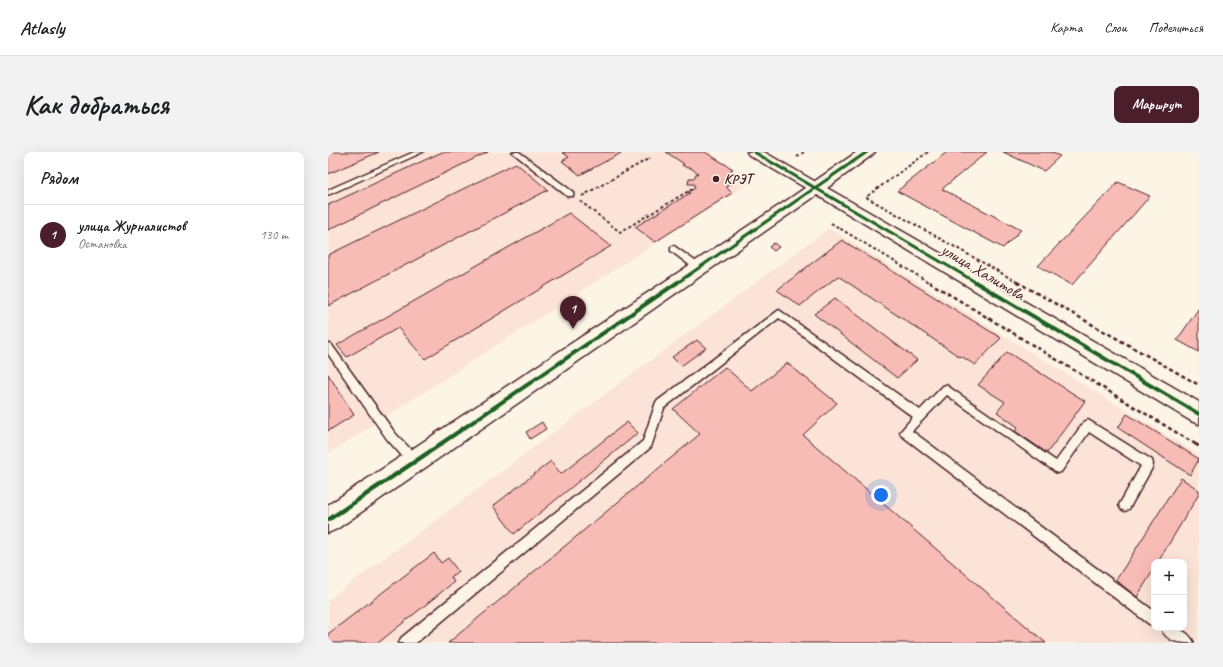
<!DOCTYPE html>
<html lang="ru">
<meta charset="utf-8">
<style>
:root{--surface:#fff;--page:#f2f2f2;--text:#202124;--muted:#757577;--line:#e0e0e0;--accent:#4a1f2b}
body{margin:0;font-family:Caveat,sans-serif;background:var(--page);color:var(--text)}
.controls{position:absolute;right:12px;bottom:12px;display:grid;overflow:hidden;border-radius:8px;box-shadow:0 4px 16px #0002}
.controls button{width:36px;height:36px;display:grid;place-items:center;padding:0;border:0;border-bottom:1px solid var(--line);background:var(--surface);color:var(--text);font:20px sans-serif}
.you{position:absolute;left:553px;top:343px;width:14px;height:14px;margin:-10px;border:3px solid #fff;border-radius:50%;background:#1a73e8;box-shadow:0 0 0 6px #1a73e833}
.badge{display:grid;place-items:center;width:26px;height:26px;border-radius:50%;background:var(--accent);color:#fff;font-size:13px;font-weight:700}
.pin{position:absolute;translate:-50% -33px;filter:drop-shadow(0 1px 2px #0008)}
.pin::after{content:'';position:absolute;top:21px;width:14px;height:12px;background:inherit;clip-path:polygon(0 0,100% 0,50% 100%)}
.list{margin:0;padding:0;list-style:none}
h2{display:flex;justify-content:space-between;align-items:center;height:52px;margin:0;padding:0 16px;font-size:17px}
h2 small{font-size:13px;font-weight:400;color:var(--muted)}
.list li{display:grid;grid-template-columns:26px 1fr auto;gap:12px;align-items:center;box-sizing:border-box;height:60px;padding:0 16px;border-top:1px solid var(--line)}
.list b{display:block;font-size:15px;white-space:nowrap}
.list p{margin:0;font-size:13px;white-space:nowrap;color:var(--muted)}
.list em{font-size:13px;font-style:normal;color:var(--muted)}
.map{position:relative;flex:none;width:871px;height:491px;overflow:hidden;border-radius:8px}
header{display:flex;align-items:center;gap:24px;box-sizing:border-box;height:56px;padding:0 20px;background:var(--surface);border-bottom:1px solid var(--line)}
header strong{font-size:19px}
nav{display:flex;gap:22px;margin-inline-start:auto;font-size:14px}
.intro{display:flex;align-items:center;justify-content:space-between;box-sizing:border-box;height:96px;padding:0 24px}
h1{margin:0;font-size:28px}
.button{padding:10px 18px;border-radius:8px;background:var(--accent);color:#fff;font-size:14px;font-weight:700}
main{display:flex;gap:24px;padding:0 24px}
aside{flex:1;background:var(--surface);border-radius:8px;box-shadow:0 4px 16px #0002}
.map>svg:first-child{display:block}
</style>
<header>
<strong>Atlasly</strong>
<nav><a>Карта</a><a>Слои</a><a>Поделиться</a></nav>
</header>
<div class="intro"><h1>Как добраться</h1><a class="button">Маршрут</a></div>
<main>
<aside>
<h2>Рядом<small></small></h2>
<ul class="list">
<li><span class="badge">1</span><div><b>улица Журналистов</b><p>Остановка</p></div><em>130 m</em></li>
</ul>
</aside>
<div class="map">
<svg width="871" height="491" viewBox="0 0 871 491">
<rect width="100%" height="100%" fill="#fcf5e5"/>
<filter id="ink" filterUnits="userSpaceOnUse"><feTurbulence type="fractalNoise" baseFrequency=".025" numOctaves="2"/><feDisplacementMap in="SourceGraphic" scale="8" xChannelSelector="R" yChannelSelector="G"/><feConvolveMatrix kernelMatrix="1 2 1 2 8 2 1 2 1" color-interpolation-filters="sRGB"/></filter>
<g filter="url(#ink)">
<g fill="#fbe4d7" fill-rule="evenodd">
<polygon points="0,0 380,0 426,28 0,302"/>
<path d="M501,76L871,303V491H0V448ZM826,410H856V476H826Z"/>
</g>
<g fill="#f8bcb7" stroke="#4a1f2b">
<polygon points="0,0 51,0 0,22"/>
<polygon points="114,0 160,0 0,78 0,53"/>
<polygon points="234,0 295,0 252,23 234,9 241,5"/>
<polygon points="338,0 377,0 405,17 399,21 399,26 404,25 404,32 399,32 399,36 404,41 327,90 307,75 362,41 360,40 367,36 366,32 360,32 361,26 367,26 367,23 370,21 361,15 359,16 354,13 356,12"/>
<polygon points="619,0 659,0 614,37 693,78 675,96 569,39"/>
<polygon points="675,0 722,0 732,4 716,19"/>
<polygon points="188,11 220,38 0,154 0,103"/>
<polygon points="790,30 822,44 744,133 710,114"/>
<polygon points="241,61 283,94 97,207 70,176 19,205 9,193"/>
<polygon points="514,88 673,186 647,213 633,204 632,205 510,124 472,154 449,138"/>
<polygon points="446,91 451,95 446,99 441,95"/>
<polygon points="507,146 589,208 569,226 486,162"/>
<polygon points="871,156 871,200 849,188"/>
<polygon points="369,188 378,196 353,214 344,205"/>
<polygon points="679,200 757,249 719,301 687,279 690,275 669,260 677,250 650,233"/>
<polygon points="459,211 509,251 475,283 718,491 120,491 372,282 345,257 397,215 424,239"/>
<polygon points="0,222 26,263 0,279"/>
<polygon points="799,262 871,307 862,323 790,276"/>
<polygon points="214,270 218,277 202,287 198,280"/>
<polygon points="299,270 310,281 186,382 165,354 223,309 233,322"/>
<polygon points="853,326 871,338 871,342 830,410 826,410 826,417 809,445 788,428"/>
<polygon points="106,401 113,411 120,406 130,419 123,425 126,430 50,491 0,491 0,482"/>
</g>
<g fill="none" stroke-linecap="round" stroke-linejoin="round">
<defs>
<g id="service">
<polygon points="86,0 95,0 0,43 0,38"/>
<polygon points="184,0 191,0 245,40 245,44 239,44"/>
<polygon points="346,94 374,114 375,116 374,118 368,118 343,99 343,95"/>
<polygon points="451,158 592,258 615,234 618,233 728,309 756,270 760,268 824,308 825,312 824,316 801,357 797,359 793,357 791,353 813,314 761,280 733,320 729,321 619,243 584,279 826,459 826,473 821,472 573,283 572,280 585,265 451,166 336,256 323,295 88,491 71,491 73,486 315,289 328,250"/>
<polygon points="0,191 3,192 67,281 90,305 91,309 90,313 86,314 82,313 59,287 0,202"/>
<path d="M833,476C846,476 859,476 866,491C852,491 839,491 833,476Z"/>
</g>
<polygon id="minor" points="419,0 436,0 493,33 495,36 493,39 488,40 483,39 421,3"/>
<polygon id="tertiary" points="529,0 547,0 544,3 499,36 871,250 871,272 863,269 489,43 9,377 0,381 0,353 461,47"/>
</defs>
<use href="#service" stroke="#4a1f2b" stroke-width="3"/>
<use href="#minor" stroke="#4a1f2b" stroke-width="3"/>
<use href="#tertiary" stroke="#4a1f2b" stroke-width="3"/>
<g stroke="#4a1f2b" stroke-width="2" stroke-dasharray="3 2.5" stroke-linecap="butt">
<polyline points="600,0 538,45 691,131"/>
<polyline points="469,5 476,0"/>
<polyline points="254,44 322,6"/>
<polyline points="252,49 292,80 364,37"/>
<polyline points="503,71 602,131"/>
</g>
<g stroke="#4a1f2b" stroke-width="2.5" stroke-dasharray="4 3" stroke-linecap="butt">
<polyline points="601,130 869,293"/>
<polyline points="689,130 871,233"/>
</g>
<polyline stroke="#4a1f2b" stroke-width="3" stroke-dasharray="4.5 3.5" stroke-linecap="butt" points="867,292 871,294"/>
<use href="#service" fill="#fcf5e5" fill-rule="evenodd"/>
<use href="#minor" fill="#fcf5e5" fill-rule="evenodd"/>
<use href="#tertiary" fill="#fcf5e5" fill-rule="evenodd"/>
<defs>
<g id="cycleway-far2">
<polyline points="426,0 649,131"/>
<polyline points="349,131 539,0"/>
</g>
<g id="cycleway-far1">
<polyline points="647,130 871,262"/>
<polyline points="111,293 350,130"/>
</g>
<polyline id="cycleway" points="0,368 113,292"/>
</defs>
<use href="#cycleway-far2" stroke="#fcf5e5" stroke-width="5"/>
<use href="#cycleway-far1" stroke="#fcf5e5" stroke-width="6"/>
<use href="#cycleway" stroke="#fcf5e5" stroke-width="7"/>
<use href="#cycleway-far2" stroke="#1b5e20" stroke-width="3"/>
<use href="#cycleway-far1" stroke="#1b5e20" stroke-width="4"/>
<use href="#cycleway" stroke="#1b5e20" stroke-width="4.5"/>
</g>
</g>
<circle fill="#4a1f2b" stroke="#fcf5e5" stroke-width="1.5" cx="388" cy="27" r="4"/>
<g text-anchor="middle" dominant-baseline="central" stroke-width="3.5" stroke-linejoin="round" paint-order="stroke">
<g font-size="14" font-weight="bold" fill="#4a1f2b" stroke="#fcf5e5" text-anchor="start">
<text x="396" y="27">КРЭТ</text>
</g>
<g font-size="17" fill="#4a1f2b" stroke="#fcf5e5">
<text transform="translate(655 120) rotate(31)">улица Халитова</text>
</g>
</g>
</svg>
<div class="controls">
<button>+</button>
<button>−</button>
</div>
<div class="you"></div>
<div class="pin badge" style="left:245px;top:177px">1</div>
</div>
</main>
